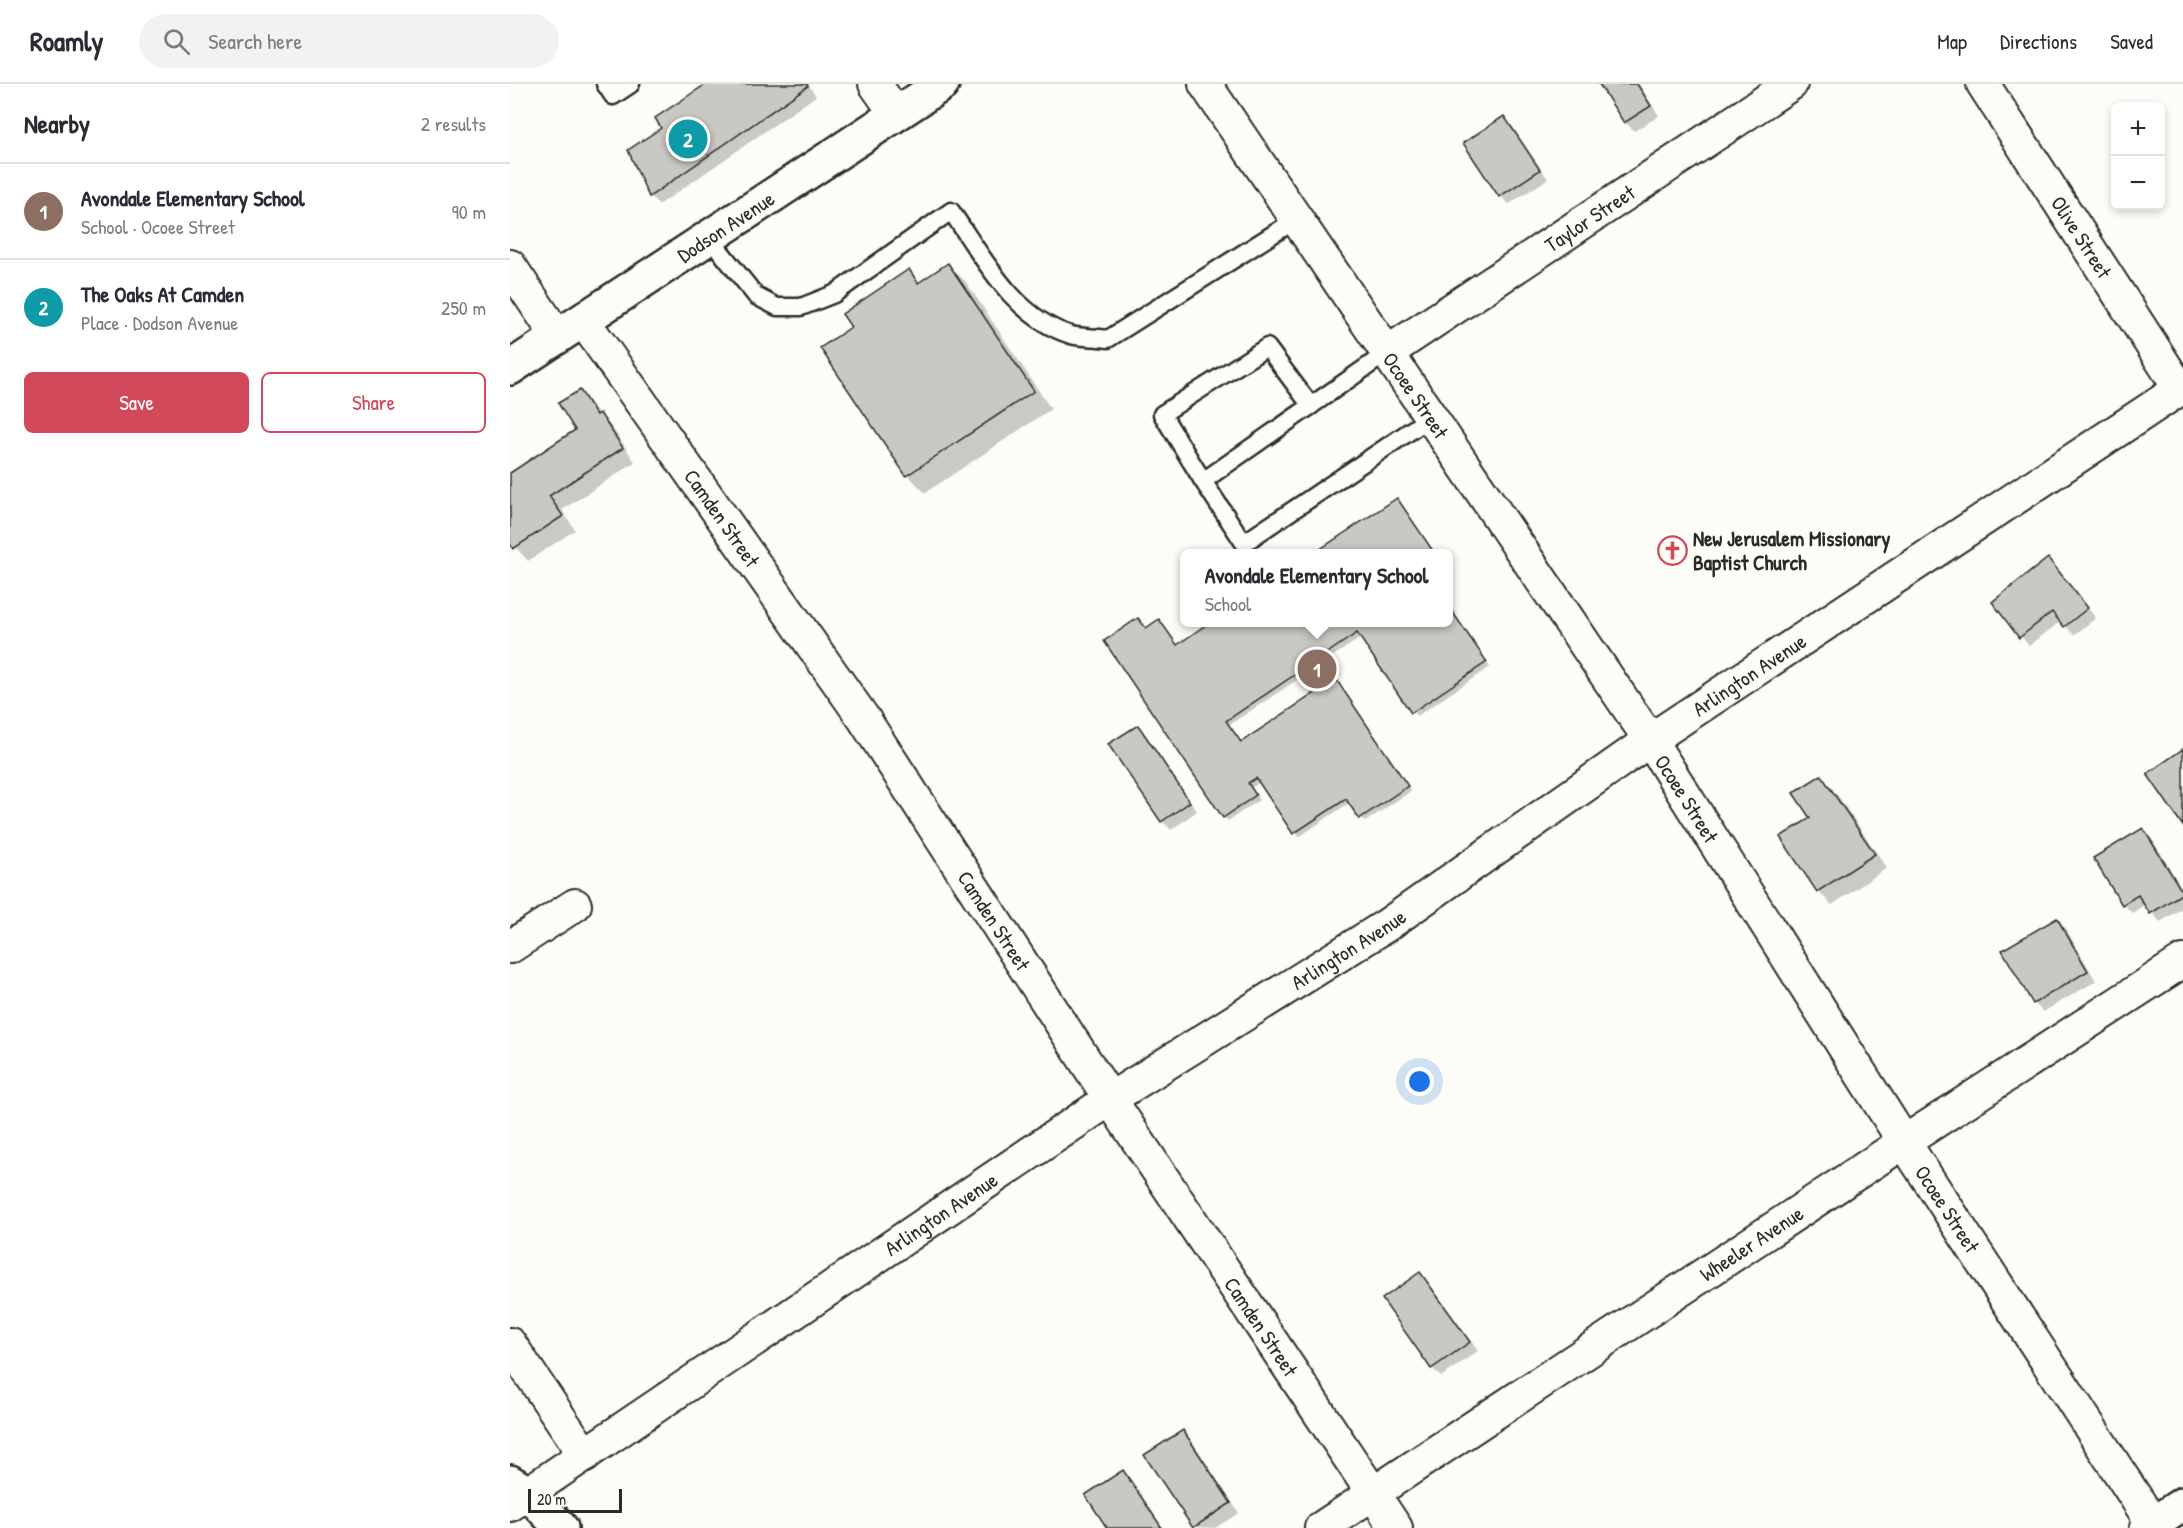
<!DOCTYPE html>
<meta charset="utf-8">
<style>
:root{--surface:#fff;--page:#f2f2f3;--text:#2b2b33;--muted:#7c7c81;--line:#e1e1e2;--accent:#d1495b}
body{margin:0;font-family:"Patrick Hand",sans-serif;background:var(--page);color:var(--text)}
.controls{position:absolute;right:18px;top:18px;display:grid;overflow:hidden;border-radius:9px;box-shadow:0 3px 9px #0003}
.controls button{width:54px;height:54px;display:grid;place-items:center;padding:0;border:0;border-bottom:2px solid var(--line);background:var(--surface);color:var(--text);font:30px sans-serif}
.scale{position:absolute;left:18px;bottom:15px;width:94px;box-sizing:border-box;padding-left:6px;border:3px solid #2b2b2b;border-top:0;font-size:16px;line-height:21px;white-space:nowrap;color:#2b2b2b;-webkit-text-stroke:4px #fdfcf7;paint-order:stroke}
.you{position:absolute;left:910px;top:998px;width:21px;height:21px;margin:-15px;border:4px solid #fff;border-radius:50%;background:#1a73e8;box-shadow:0 0 0 9px #1a73e833}
.badge{display:grid;place-items:center;width:39px;height:39px;border-radius:50%;background:var(--accent);color:#fff;font-size:20px;font-weight:700}
.pin{position:absolute;translate:-50% -50%;border:3px solid #fff;box-shadow:0 2px 6px #0006}
.popup{position:absolute;left:670px;top:465px;width:273px;height:78px;box-sizing:border-box;display:grid;place-content:center;border-radius:9px;background:var(--surface);filter:drop-shadow(0 2px 4px #0005);font-size:20px;white-space:nowrap;color:var(--muted)}
.popup b{font-size:22px;color:var(--text)}
.popup::after{content:'';position:absolute;left:50%;top:100%;margin-left:-12px;border:12px solid transparent;border-top-color:var(--surface)}
.list{margin:0;padding:0;list-style:none}
h2{display:flex;justify-content:space-between;align-items:center;height:78px;margin:0;padding:0 24px;font-size:26px}
h2 small{font-size:20px;font-weight:400;color:var(--muted)}
.list li{display:grid;grid-template-columns:39px 1fr auto;gap:18px;align-items:center;box-sizing:border-box;height:96px;padding:0 24px;border-top:2px solid var(--line)}
.list b{display:block;font-size:22px;white-space:nowrap}
.list p{margin:0;font-size:20px;white-space:nowrap;color:var(--muted)}
.list em{font-size:20px;font-style:normal;color:var(--muted)}
.actions{display:flex;gap:12px;padding:18px 24px}
.actions a{flex:1;padding:14px 0;border:2px solid var(--accent);border-radius:9px;text-align:center;font-size:21px;color:var(--accent)}
.actions .main{background:var(--accent);color:#fff}
.icon{flex:none;width:33px;height:33px;fill:none;stroke:currentColor;stroke-width:2;stroke-linecap:round;stroke-linejoin:round}
.map{position:relative;flex:none;width:1673px;height:1444px;overflow:hidden}
header{display:flex;align-items:center;gap:36px;box-sizing:border-box;height:84px;padding:0 30px;background:var(--surface);border-bottom:2px solid var(--line)}
header strong{font-size:28px}
nav{display:flex;gap:33px;margin-inline-start:auto;font-size:21px}
.search{width:420px;height:54px;background:var(--page);display:flex;align-items:center;gap:15px;box-sizing:border-box;padding:0 21px;border-radius:33px;color:var(--muted);font-size:22px}
main{display:flex}
aside{flex:1;background:var(--surface)}
.map>svg:first-child{display:block}
</style>
<header>
<strong>Roamly</strong>
<div class="search"><svg class="icon" aria-label="search" viewBox="0 0 24 24"><circle cx="10" cy="10" r="6"/><path d="M15 15l6 6"/></svg>Search here</div>
<nav><a>Map</a><a>Directions</a><a>Saved</a></nav>
</header>
<main>
<aside>
<h2>Nearby<small>2 results</small></h2>
<ul class="list">
<li><span class="badge" style="background:#8d6e63">1</span><div><b>Avondale Elementary School</b><p>School · Ocoee Street</p></div><em>90 m</em></li>
<li><span class="badge" style="background:#0f9aa8">2</span><div><b>The Oaks At Camden</b><p>Place · Dodson Avenue</p></div><em>250 m</em></li>
</ul>
<div class="actions"><a class="main">Save</a><a>Share</a></div>
</aside>
<div class="map">
<svg width="1673" height="1444" viewBox="0 0 1673 1444">
<rect width="100%" height="100%" fill="#fdfcf7"/>
<filter id="ink" filterUnits="userSpaceOnUse"><feTurbulence type="fractalNoise" baseFrequency=".0167" numOctaves="2"/><feDisplacementMap in="SourceGraphic" scale="12" xChannelSelector="R" yChannelSelector="G"/><feConvolveMatrix kernelMatrix="1 2 1 2 8 2 1 2 1" color-interpolation-filters="sRGB"/></filter>
<g filter="url(#ink)">
<g fill="#0003">
<polygon points="198,0 298,0 306,12 149,121 140,112 153,44"/>
<polygon points="1091,0 1129,0 1149,32 1124,47 1115,38"/>
<polygon points="994,34 1003,43 1038,95 999,120 990,112"/>
<polygon points="438,181 456,198 541,325 415,409 398,391 343,244 399,187 411,199"/>
<polygon points="69,307 103,345 125,378 52,426 65,446 18,477 0,457 0,391 67,347"/>
<polygon points="1538,476 1586,534 1564,551 1551,537 1519,562 1484,519"/>
<polygon points="939,523 980,583 907,632 852,553 719,641 731,660 826,596 901,707 855,738 840,718 789,753 750,698 741,704 749,716 718,737 714,733 636,545 667,563 939,538"/>
<polygon points="627,643 636,651 687,727 661,746 652,737"/>
<polygon points="1311,693 1324,706 1377,784 1322,821 1308,807 1272,754 1302,734"/>
<polygon points="1633,746 1642,755 1673,806 1673,824 1650,838 1636,820 1622,829 1613,820"/>
<polygon points="1547,836 1556,845 1586,897 1533,928 1524,919"/>
<polygon points="910,1190 919,1199 968,1267 931,1293 922,1284 874,1216"/>
<polygon points="673,1348 682,1357 729,1429 705,1444 683,1443"/>
<polygon points="613,1388 622,1397 653,1444 599,1444"/>
</g>
<g fill="#c9c8c4" stroke="#2b2b2b" stroke-width="1.5">
<polygon points="196,0 297,0 298,2 139,113 118,66 151,44 145,34"/>
<polygon points="1089,0 1127,0 1141,22 1114,39"/>
<polygon points="994,32 1030,86 989,113 953,59"/>
<polygon points="438,179 524,307 396,392 310,264 341,243 332,230 399,185 408,199"/>
<polygon points="70,306 86,331 90,329 113,364 39,412 53,432 3,465 0,460 0,389 65,346 48,319"/>
<polygon points="887,414 925,470 803,470"/>
<polygon points="1538,474 1578,524 1554,543 1542,528 1509,554 1482,518"/>
<polygon points="939,523 977,578 901,629 847,549 716,637 731,658 826,595 898,702 849,735 836,715 783,750 746,694 738,699 746,711 713,734 594,557 628,534 636,544 649,535 667,561 700,538 939,538"/>
<polygon points="628,641 680,718 651,738 598,660"/>
<polygon points="1673,665 1673,742 1637,690"/>
<polygon points="1311,691 1365,770 1307,808 1270,753 1300,734 1283,709"/>
<polygon points="1633,744 1673,809 1640,830 1628,811 1612,821 1583,774"/>
<polygon points="1547,834 1578,887 1523,920 1492,866"/>
<polygon points="910,1188 960,1258 921,1285 872,1215"/>
<polygon points="673,1346 721,1419 683,1444 634,1371"/>
<polygon points="613,1386 652,1444 597,1444 575,1411"/>
</g>
<g fill="none" stroke-linecap="round" stroke-linejoin="round">
<defs>
<g id="service">
<polyline points="95,0 103,12 121,0"/>
<path d="M199,153L246,212L267,223H291L324,210L441,127C473,173 504,234 561,251C573,254 586,253 598,255L787,135"/>
<polyline points="878,268 693,397 734,459 921,333"/>
<polyline points="693,397 652,330 757,263 801,322"/>
</g>
<g id="minor">
<polyline points="365,0 386,30"/>
<path id="s1" d="M695,0L1140,656L1394,1058L1643,1440V1444"/>
<path id="s2" d="M1473,0L1670,305"/>
<polyline points="0,182 47,252"/>
<path id="s3" d="M73,236L354,635L600,1015L886,1444"/>
<path id="s4" d="M878,268L1281,0"/>
<polyline points="0,863 65,821"/>
<polyline points="0,1260 75,1371"/>
<path id="s5" d="M0,1421L600,1015L877,841L1140,656L1673,303"/>
<path id="s6" d="M811,1444L1394,1058L1673,877"/>
</g>
<polyline id="tertiary" points="1637,1444 1673,1420"/>
<g id="secondary">
<path id="s7" d="M0,284L432,0"/>
<polyline points="0,1398 18,1409 51,1444"/>
</g>
</defs>
<use href="#service" stroke="#2b2b2b" stroke-width="21"/>
<use href="#minor" stroke="#2b2b2b" stroke-width="36"/>
<use href="#tertiary" stroke="#2b2b2b" stroke-width="38"/>
<use href="#secondary" stroke="#2b2b2b" stroke-width="38"/>
<use href="#service" stroke="#fdfcf7" stroke-width="16"/>
<use href="#minor" stroke="#fdfcf7" stroke-width="32"/>
<use href="#tertiary" stroke="#fdfcf7" stroke-width="33"/>
<use href="#secondary" stroke="#fdfcf7" stroke-width="33"/>
</g>
</g>
<defs>
<symbol id="church-ring" viewBox="-11 -11 22 22"><circle r="9.5" fill="#fdfcf7" stroke="#d1495b" stroke-width="1.5"/><path d="M-1.2-6h2.4v3.5h3.3v2.4h-3.3V6h-2.4V-.1h-3.3v-2.4h3.3Z" fill="#d1495b"/></symbol>
</defs>
<g fill-rule="evenodd">
<use href="#church-ring" x="1146" y="450" width="33" height="33"/>
</g>
<g text-anchor="middle" dominant-baseline="central" stroke-width="4.5" stroke-linejoin="round" paint-order="stroke">
<g font-size="21" fill="#2b2b2b" stroke="#fdfcf7">
<text stroke="none"><textPath href="#s4" startOffset="242">Taylor Street</textPath></text>
<text stroke="none"><textPath href="#s7" startOffset="258">Dodson Avenue</textPath></text>
<text stroke="none"><textPath href="#s2" startOffset="182">Olive Street</textPath></text>
<text stroke="none"><textPath href="#s1" startOffset="376">Ocoee Street</textPath></text>
<text stroke="none"><textPath href="#s3" startOffset="242">Camden Street</textPath></text>
<text stroke="none"><textPath href="#s5" startOffset="1492">Arlington Avenue</textPath></text>
<text stroke="none"><textPath href="#s1" startOffset="862">Ocoee Street</textPath></text>
<text stroke="none"><textPath href="#s3" startOffset="728">Camden Street</textPath></text>
<text stroke="none"><textPath href="#s5" startOffset="1006">Arlington Avenue</textPath></text>
<text stroke="none"><textPath href="#s1" startOffset="1348">Ocoee Street</textPath></text>
<text stroke="none"><textPath href="#s5" startOffset="520">Arlington Avenue</textPath></text>
<text stroke="none"><textPath href="#s6" startOffset="516">Wheeler Avenue</textPath></text>
<text stroke="none"><textPath href="#s3" startOffset="1214">Camden Street</textPath></text>
</g>
<g font-size="21" font-weight="bold" fill="#2b2b2b" stroke="#fdfcf7" text-anchor="start">
<text x="1183" y="454">New Jerusalem Missionary<tspan x="1183" dy="24">Baptist Church</tspan></text>
</g>
</g>
</svg>
<div class="controls">
<button>+</button>
<button>−</button>
</div>
<div class="scale">20 m</div>
<div class="you"></div>
<div class="pin badge" style="left:807px;top:585px;background:#8d6e63">1</div>
<div class="popup"><b>Avondale Elementary School</b>School</div>
<div class="pin badge" style="left:178px;top:55px;background:#0f9aa8">2</div>
</div>
</main>
